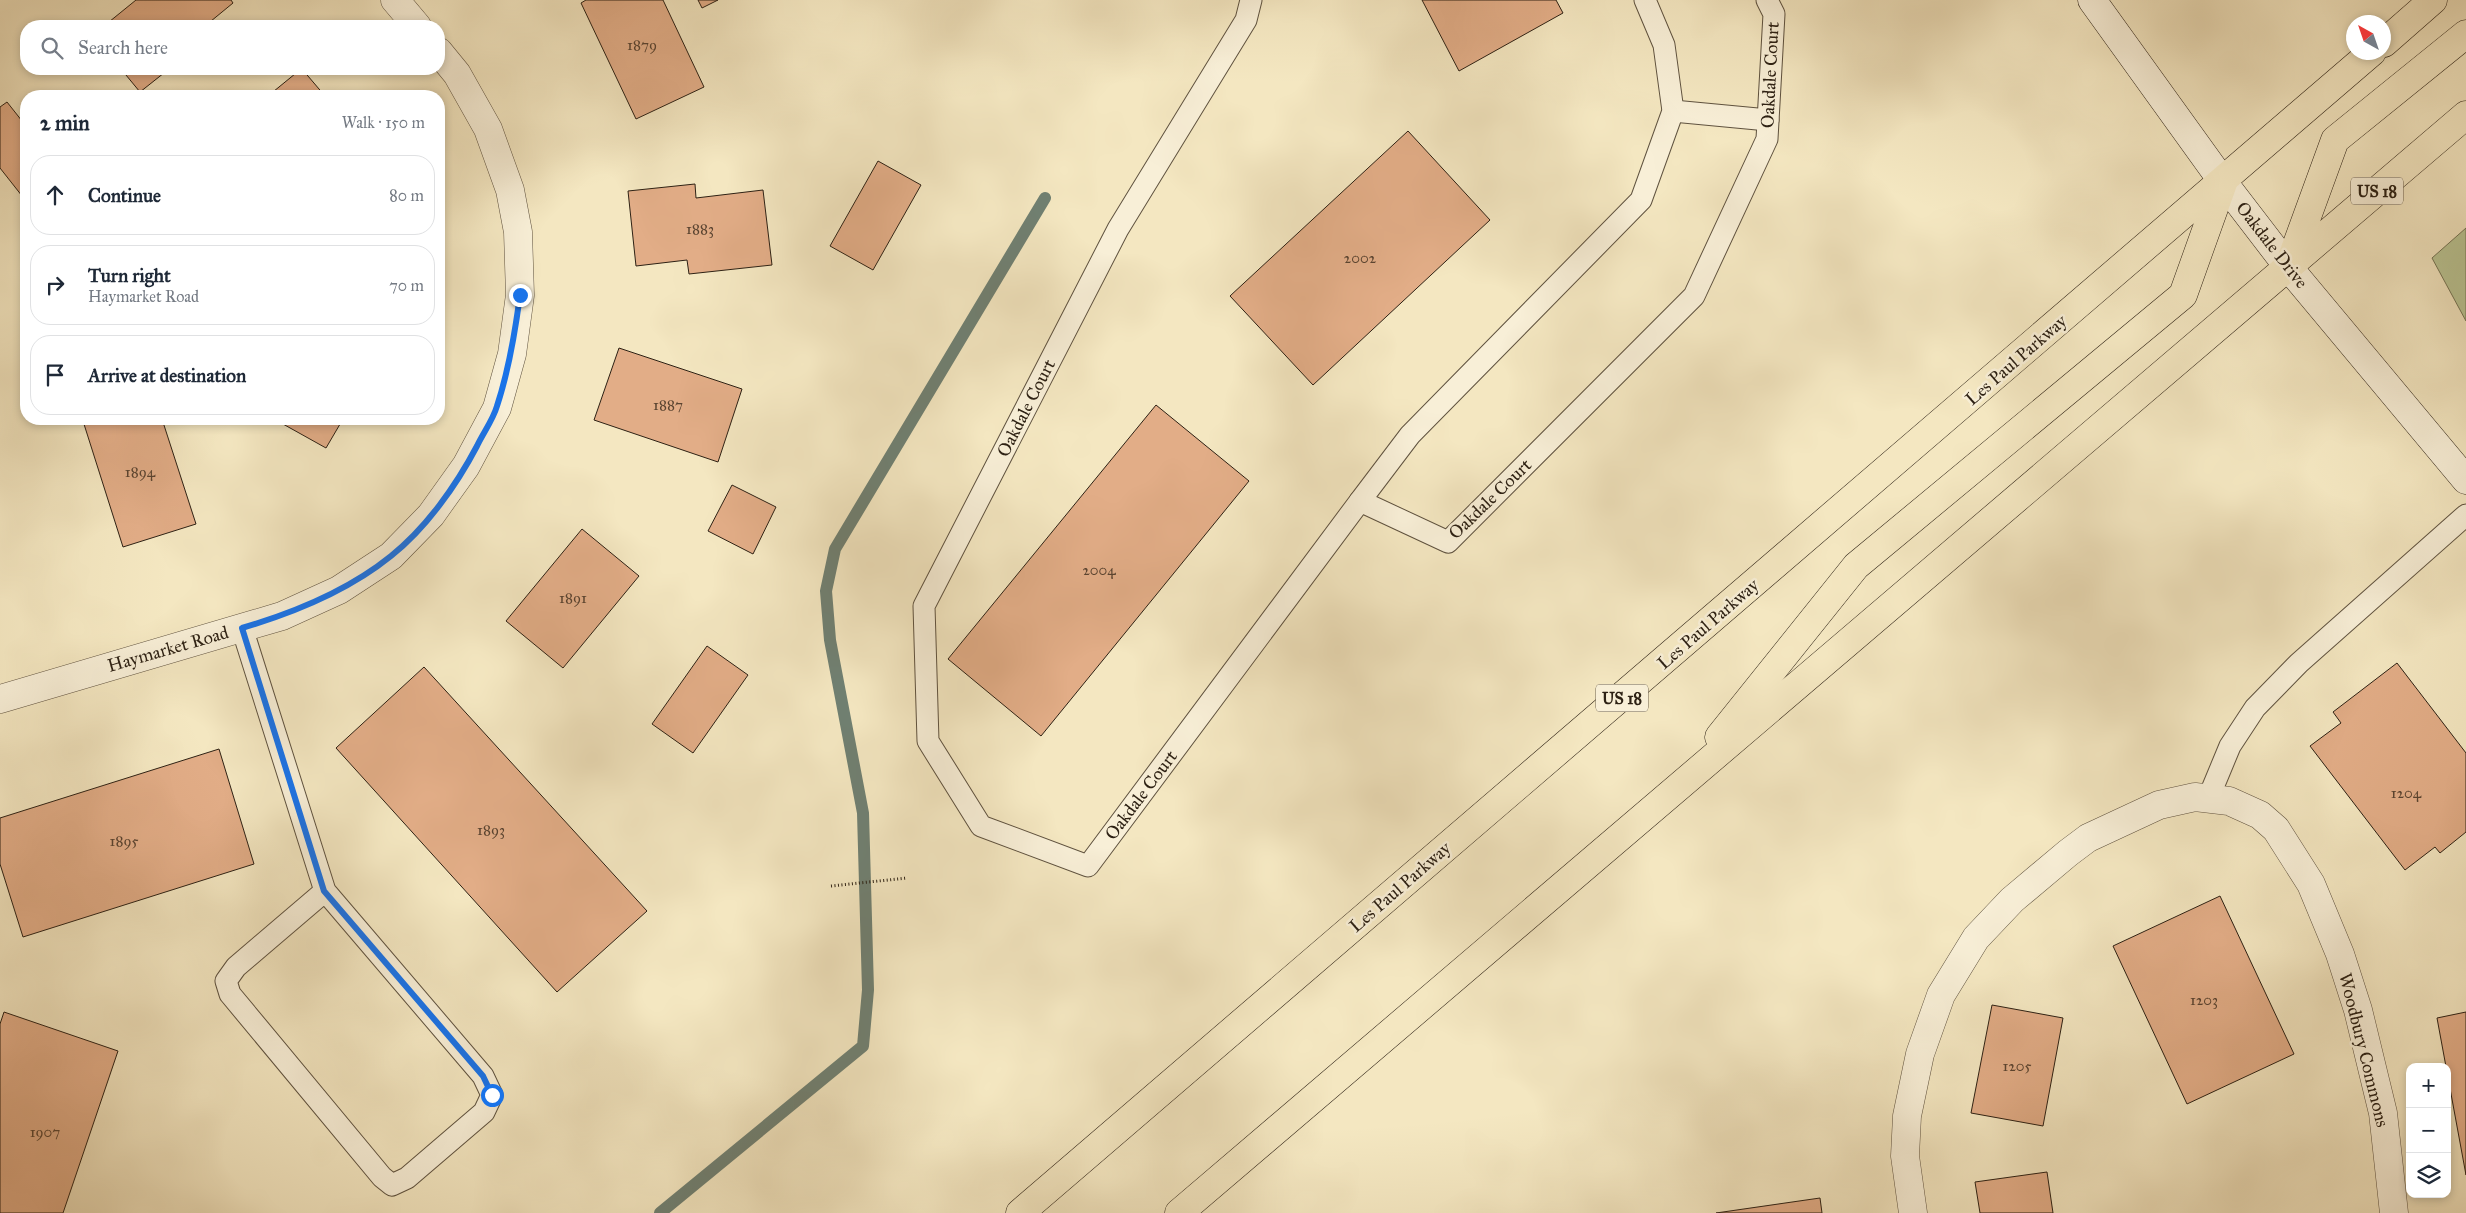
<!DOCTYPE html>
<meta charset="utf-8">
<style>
:root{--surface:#fff;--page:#f6f6f7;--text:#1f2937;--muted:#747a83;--line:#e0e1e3}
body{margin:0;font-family:"IM FELL Great Primer",serif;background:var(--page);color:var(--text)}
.controls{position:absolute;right:15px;bottom:15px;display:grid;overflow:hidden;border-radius:10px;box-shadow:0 2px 8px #0003}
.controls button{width:45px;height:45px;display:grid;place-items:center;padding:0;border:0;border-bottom:1px solid var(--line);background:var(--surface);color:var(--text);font:25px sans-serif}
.compass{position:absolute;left:2346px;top:15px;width:45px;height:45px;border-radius:50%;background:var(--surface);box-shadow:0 2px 8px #0003;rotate:320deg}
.stop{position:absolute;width:15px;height:15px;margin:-11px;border:4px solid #1a73e8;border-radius:50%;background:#fff}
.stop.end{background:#1a73e8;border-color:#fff;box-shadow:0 1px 5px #0008}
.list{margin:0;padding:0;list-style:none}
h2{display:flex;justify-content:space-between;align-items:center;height:65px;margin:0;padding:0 20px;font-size:21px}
h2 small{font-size:16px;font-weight:400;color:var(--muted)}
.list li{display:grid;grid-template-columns:32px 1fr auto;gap:15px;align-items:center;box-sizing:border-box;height:80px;margin:0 10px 10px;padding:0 10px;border:1px solid var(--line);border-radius:20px}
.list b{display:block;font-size:19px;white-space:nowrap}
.list p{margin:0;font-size:16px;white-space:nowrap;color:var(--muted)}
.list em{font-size:16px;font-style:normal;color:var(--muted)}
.icon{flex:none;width:28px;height:28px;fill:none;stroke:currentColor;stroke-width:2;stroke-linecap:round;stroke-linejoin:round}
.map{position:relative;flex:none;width:2466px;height:1213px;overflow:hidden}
.search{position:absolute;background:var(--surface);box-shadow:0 2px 8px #0003;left:20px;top:20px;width:425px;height:55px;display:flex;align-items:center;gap:12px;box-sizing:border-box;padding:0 18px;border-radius:20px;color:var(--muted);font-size:19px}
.panel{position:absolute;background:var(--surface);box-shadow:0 2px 8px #0003;left:20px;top:90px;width:425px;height:335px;border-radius:20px}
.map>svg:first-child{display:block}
</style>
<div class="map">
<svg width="2466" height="1213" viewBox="0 0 2466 1213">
<rect width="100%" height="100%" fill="#f4e7c1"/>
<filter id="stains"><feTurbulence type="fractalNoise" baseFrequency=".004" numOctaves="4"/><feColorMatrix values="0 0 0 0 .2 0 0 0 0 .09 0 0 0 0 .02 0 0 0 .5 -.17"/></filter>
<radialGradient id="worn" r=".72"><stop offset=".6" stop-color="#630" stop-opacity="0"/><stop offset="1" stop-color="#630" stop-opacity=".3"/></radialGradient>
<polygon fill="#bac594" stroke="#747354" points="2466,228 2466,321 2432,258"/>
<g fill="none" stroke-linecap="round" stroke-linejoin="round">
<polyline stroke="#708072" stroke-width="12" points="660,1213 863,1046 868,990 863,813 830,640 826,591 835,549 1045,198"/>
</g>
<g fill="#e2ad87" stroke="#2d2114">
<polygon points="136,0 231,0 233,3 205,26 104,26"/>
<polygon points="586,0 663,0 704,87 636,119 581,3"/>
<polygon points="698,0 718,0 702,8"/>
<polygon points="1422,0 1556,0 1563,13 1459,71"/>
<polygon points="121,69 169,69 140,92"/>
<polygon points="302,69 325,96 268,96 301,69"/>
<polygon points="7,102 26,126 26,201 0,168 0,107"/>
<polygon points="1408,131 1490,220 1313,385 1230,296"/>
<polygon points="878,161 921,185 873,270 830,246"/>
<polygon points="695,184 696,198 763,190 772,265 689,274 687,260 636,266 628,191"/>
<polygon points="619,348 742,389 718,462 594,420"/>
<polygon points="1156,405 1249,481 1041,736 948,659"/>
<polygon points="91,419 162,419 196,524 123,547 83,421"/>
<polygon points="274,419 343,419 326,448"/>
<polygon points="732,485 776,507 753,554 708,531"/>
<polygon points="582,529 639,576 563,668 506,621"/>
<polygon points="707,646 748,675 693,753 652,724"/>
<polygon points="2397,663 2466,753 2466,832 2440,853 2435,847 2405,870 2310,746 2341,723 2333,712"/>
<polygon points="424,667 647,911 557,992 336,748"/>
<polygon points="219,749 254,864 23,937 0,864 0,818"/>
<polygon points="2220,896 2294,1054 2187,1104 2113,946"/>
<polygon points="1992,1005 2063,1018 2043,1126 1971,1113"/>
<polygon points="4,1012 118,1051 63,1213 0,1213 0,1024"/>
<polygon points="2466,1012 2466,1175 2437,1018"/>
<polygon points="2047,1172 2053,1213 1980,1213 1975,1182"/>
<polygon points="1820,1198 1822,1213 1716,1213"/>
</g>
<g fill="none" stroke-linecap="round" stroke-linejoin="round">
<defs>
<g id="lane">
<polyline points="1251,0 1246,20 1118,229 924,606 928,741 981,826 1088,866 1360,501 1448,542 1694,296 1767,139 1774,14 1767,0"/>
<polyline points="1673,111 1768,120"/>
<polyline points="1360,501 1410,435 1641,200 1673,111 1664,45 1645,0"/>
<polyline points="242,628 325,891 236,967 226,981 230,994 382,1177 392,1185 407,1178 484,1112 492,1095 483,1076 325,891"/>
<polyline points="2208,799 2230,746 2255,708 2299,663 2466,515"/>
</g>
<g id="street">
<polyline points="395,0 417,26"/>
<polyline points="0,699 282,616 339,590 391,556 431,515 466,466 497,408 512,354 520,295 518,232 510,190 488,129 457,74 439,52"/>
<polyline points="1913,1213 1905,1156 1907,1116 1920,1054 1941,995 1976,938 2012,900 2068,853 2088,838 2159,805 2195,797 2229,801 2260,815 2276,829 2311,884 2340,954 2358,1010 2383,1113 2394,1213"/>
</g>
<polyline id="secondary" points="2092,0 2223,182 2289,268 2466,480"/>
<g id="primary">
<polyline points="2384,43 2433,0"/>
<polyline points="2289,266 2335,140 2466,34"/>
<polyline points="1719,737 1856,566 2183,295 2223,183"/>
<polyline points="1020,1213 2372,52"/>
<polyline points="1179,1213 2466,115"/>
</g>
</defs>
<use href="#lane" stroke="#5f523f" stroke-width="23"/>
<use href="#street" stroke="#5f523f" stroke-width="29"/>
<use href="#secondary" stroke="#2d2114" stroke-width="29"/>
<use href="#primary" stroke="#2d2114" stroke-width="29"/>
<polyline stroke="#2d2114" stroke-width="3" stroke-dasharray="1 2.5" stroke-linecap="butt" points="831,886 907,878"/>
<use href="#lane" stroke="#f8efd7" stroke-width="21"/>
<use href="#street" stroke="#f8efd7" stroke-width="28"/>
<use href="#secondary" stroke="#f8efd7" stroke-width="28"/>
<use href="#primary" stroke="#f4e7c1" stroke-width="28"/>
</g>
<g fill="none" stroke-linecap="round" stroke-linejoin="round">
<path stroke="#1a73e8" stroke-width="6" d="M492,1095L483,1076L324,891L242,628C293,613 349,590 391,556C426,528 456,486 477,446C483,433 493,420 497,406C509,370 515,333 520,295"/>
</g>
<g text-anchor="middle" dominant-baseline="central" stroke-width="5" stroke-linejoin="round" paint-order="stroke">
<g font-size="15" fill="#5a4431">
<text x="642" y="45">1879</text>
<text x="700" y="229">1883</text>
<text x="1360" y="258">2002</text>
<text x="668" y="405">1887</text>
<text x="140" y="472">1894</text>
<text x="1099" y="570">2004</text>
<text x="573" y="598">1891</text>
<text x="2406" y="793">1204</text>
<text x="491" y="830">1893</text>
<text x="124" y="841">1895</text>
<text x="2204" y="1000">1203</text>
<text x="2017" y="1066">1205</text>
<text x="45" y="1132">1907</text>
</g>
<g fill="#f8efd7" stroke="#6a5f4e" stroke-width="1">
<rect x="2351" y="177.5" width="52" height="27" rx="4"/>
<rect x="1596" y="684.5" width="52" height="27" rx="4"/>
</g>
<g font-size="16" font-weight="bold" fill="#2d2114">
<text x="2377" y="191">US 18</text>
<text x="1622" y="698">US 18</text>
</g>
<g font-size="18" fill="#2d2114" stroke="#f8efd7">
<text transform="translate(1770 75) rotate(-87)">Oakdale Court</text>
<text transform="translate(2272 245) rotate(52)">Oakdale Drive</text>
<text transform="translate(2016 360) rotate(-41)">Les Paul Parkway</text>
<text transform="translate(1026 408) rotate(-63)">Oakdale Court</text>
<text transform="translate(1490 499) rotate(-44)">Oakdale Court</text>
<text transform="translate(1708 624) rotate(-41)">Les Paul Parkway</text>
<text transform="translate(168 649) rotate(-16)">Haymarket Road</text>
<text transform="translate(1141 795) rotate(-53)">Oakdale Court</text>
<text transform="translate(1400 887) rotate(-41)">Les Paul Parkway</text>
<text transform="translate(2364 1050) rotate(76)">Woodbury Commons</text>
</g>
</g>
<rect width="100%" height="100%" filter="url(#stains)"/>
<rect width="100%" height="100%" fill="url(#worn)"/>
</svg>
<div class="controls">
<button>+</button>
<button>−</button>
<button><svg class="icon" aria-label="layers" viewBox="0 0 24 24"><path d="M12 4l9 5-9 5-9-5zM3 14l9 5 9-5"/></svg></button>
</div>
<svg class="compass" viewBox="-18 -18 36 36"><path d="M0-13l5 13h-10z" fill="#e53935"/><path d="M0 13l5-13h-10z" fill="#747a83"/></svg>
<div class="stop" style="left:492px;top:1095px"></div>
<div class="stop end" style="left:520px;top:295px"></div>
<div class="search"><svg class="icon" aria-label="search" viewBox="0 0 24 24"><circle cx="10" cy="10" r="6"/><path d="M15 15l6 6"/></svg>Search here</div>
<section class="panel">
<h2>2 min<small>Walk · 150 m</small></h2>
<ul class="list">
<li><svg class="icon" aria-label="ahead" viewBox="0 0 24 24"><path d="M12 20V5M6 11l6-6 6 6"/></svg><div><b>Continue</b></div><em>80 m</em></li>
<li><svg class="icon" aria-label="right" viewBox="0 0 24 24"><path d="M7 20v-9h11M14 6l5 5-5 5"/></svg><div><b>Turn right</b><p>Haymarket Road</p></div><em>70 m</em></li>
<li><svg class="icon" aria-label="arrive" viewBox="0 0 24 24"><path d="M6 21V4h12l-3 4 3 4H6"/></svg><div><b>Arrive at destination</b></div></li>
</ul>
</section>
</div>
